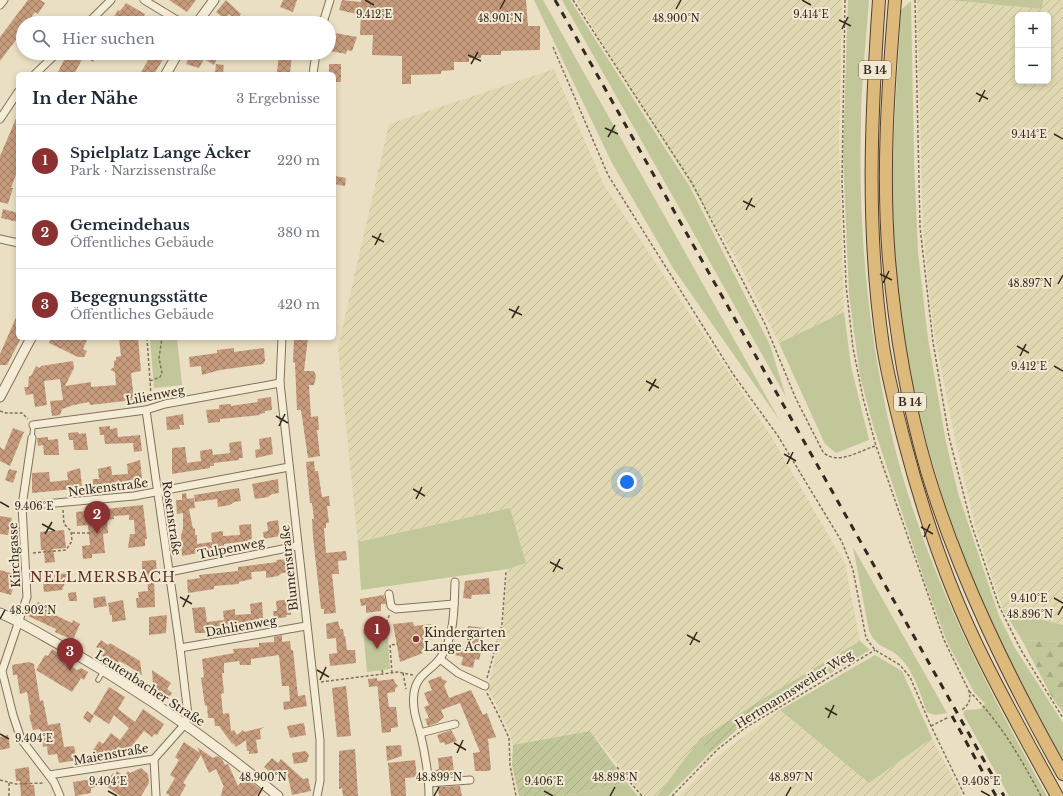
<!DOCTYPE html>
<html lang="de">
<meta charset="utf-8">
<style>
:root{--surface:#fff;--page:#f2f2f3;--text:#1f2937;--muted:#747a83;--line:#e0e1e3;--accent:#8c3131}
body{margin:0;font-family:"Libre Baskerville",serif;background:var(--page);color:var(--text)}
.controls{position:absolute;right:12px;top:12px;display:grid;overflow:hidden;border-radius:6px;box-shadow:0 2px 6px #0003}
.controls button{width:36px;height:36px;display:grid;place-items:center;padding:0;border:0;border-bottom:1px solid var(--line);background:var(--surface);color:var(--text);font:20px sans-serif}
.you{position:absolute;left:627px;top:482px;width:14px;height:14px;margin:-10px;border:3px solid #fff;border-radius:50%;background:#1a73e8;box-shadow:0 0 0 6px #1a73e833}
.badge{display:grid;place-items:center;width:26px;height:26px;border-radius:50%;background:var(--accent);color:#fff;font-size:13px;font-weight:700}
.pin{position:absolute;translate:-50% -33px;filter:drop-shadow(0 1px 2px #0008)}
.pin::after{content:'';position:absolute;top:21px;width:14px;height:12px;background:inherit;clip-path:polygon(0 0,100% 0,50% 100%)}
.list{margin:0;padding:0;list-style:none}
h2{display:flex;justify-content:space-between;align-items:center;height:52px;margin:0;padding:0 16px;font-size:17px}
h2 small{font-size:13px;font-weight:400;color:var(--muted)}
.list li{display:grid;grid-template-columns:26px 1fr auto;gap:12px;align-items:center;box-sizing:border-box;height:72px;padding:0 16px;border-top:1px solid var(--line)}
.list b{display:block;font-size:15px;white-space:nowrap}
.list p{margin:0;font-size:13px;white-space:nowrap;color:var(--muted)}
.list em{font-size:13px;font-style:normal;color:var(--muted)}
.icon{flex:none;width:22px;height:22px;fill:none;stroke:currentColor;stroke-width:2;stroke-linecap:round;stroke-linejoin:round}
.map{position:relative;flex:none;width:1063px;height:796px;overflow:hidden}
.search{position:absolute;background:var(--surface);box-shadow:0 2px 6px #0003;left:16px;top:16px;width:320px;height:44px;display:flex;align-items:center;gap:10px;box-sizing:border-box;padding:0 14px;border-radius:22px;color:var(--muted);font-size:15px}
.panel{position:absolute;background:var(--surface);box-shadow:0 2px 6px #0003;left:16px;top:72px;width:320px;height:268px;border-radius:6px}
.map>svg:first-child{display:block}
</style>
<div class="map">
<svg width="1063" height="796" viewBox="0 0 1063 796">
<defs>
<pattern id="farmland-furrows" width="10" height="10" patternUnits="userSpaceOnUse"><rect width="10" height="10" fill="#dfd8b1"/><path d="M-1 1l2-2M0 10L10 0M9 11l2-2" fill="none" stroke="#c0b998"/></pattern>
<pattern id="forest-firs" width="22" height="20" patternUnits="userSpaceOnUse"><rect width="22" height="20" fill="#c1c798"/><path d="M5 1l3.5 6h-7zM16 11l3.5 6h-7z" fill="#a6ab83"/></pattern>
<pattern id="garden-furrows" width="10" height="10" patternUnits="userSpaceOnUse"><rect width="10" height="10" fill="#c1c798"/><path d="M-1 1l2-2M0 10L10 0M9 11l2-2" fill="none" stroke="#a6ab83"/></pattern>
<pattern id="building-cross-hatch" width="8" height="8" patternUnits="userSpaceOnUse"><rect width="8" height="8" fill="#c59b7c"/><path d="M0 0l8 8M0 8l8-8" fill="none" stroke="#a17e65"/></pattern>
</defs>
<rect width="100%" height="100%" fill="#eadfc3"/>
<g fill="url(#farmland-furrows)" fill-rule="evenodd">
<polygon points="579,0 842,0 839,143 844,312 779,343 737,260 577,2"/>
<path d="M917,0H950L1042,9L1043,0H1063V625L1003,610L975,526L954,434L934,332L928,281L923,228ZM1018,15H1048V81H1018Z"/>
<polygon points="554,69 604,185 771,436 845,564 860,641 699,740 657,796 644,796 590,731 513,745 509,731 488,688 503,625 508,569 526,563 510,508 358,542 338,348 389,124"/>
<polygon points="780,710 869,783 932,738 962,796 679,796 716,757"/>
</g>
<g fill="#c1c798">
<polygon points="534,0 543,0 780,421 673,268 612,163"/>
<polygon points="562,0 570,0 690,187 770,345 786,397"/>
<path d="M848,0H869C866,42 861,83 861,125C858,228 868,332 891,432C921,561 983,681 1047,796H1009L963,714L965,710L981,709L985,704L974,692L947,642L925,582L872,422L860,376L849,294L843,155Z"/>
<polygon points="950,0 1043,0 1042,9"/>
<path d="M911,1L914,160L918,252L928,339L946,442L958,493L999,616L1015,648L1063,723V760C1029,697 994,634 968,566C926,461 899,347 894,234C890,159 897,85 901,10Z"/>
<polygon points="844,312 851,366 869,440 836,453 825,444 779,343"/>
<polygon points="150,338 177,338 182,385 154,388"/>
<polygon points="510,508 526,563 508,569 361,590 358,542"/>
<path d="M853,547L947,713L935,715L927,712C920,693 913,668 897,655C883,644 878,649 869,631Z"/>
<polygon points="1003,610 1063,625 1063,642 1022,640"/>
<polygon points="387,626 390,669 367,672 363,629"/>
<polygon points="860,641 870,650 773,707 766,697"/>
<polygon points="875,655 902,671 932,738 869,783 780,710"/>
<polygon points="1063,694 1063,712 1053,699"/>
<polygon points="699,740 710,753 668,796 657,796"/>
<polygon points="627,783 638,796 563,796"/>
</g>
<polygon fill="url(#forest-firs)" points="1022,640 1063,642 1063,694 1053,699"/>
<g fill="url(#garden-furrows)">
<polygon points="766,697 773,707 740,727 710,753 699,740"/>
<polygon points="590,731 627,783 563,796 519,796 512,765 513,745"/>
</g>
<g fill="url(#building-cross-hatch)">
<polygon points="28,0 40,0 45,3 38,14 35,12 27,23 23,23 23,27 18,37 0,61 0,37"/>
<polygon points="169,0 196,0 187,12"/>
<polygon points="226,0 241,14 236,20 229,14 225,19 216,12"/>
<polygon points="283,0 297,0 293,12 280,7"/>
<polygon points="342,0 361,2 361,0 526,0 528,26 540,26 540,50 501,51 501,55 481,55 481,58 469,58 469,62 454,62 454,70 441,71 441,74 411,75 411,84 402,84 402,56 372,55 373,35 360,35 361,15 339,10"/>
<polygon points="126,3 145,14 144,16 158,23 110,23 118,10 120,11"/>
<polygon points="335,33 357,37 352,51 347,50 346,54 330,51"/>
<polygon points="74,53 98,53 93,62 84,56 74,74 57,74 66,56 70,59"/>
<polygon points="136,53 167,53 154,74 140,74 148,60"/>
<polygon points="191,53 220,53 214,65 204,59 199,68 186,64"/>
<polygon points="279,54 292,55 290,74 277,72"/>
<polygon points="216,64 224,65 223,74 215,73"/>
<polygon points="329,64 341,64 341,82 334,82 334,74 329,74"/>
<polygon points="18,114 18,169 11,188 13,188 8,204 0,202 0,156"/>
<polygon points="335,176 346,178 345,186 334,184"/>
<polygon points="3,209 18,213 18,222 1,218"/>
<polygon points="18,313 18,338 21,338 7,365 0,365 0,354"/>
<polygon points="51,338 88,338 83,349 87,351 84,357 78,357 49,343"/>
<polygon points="119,338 138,338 141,371 131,373 134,400 90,405 89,402 74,405 62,409 60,415 52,416 50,401 63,400 60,379 44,381 47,405 35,407 33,394 26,395 24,387 28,387 29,376 31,376 36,366 40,368 41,366 73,361 74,368 65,386 91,382 91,387 116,385 115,372 110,370 114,367 114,361 116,360 116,357 121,356"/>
<polygon points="294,338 308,338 304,371 314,371 316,376 314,385 309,385 311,417 318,416 319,430 317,430 320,456 308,458 301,410 297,410 295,363 293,362"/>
<polygon points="234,348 234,352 264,348 265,361 263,364 220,370 202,375 201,366 190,367 189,357 217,353 217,350"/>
<polygon points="271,397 272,410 265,411 265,413 259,414 260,415 220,419 220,422 208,423 206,410 219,409 219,405 231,404 231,406 258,402 257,399"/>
<polygon points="183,414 184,425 179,425 180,429 167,430 166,417"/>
<polygon points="110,426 110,429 117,428 118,437 140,435 142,451 134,452 133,443 105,444 104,435 100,435 99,427"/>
<polygon points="13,428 24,432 10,466 0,461 0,447 4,450"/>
<polygon points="78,432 79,434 86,433 88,450 74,450 73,440 69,440 68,433"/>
<polygon points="48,437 48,440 58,439 59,455 44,455 43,445 38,446 37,438"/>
<polygon points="271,437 273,454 256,458 255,450 260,449 259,439"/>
<polygon points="241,441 243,458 239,458 239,460 214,463 214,466 210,466 210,468 172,474 172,448 185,447 187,463 201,461 200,451 205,450 212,449 213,455 230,453 229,443"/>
<polygon points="140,460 142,478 93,487 93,479 99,479 98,469 111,466 112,475 128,474 127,464"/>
<polygon points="314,461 315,471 318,471 322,497 329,496 330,506 327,506 329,523 326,523 326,528 324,528 326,553 346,551 347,560 338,561 339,574 332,574 336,613 324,614 324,609 321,609 313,537 312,519 314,519 312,503 310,503 306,462"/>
<polygon points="80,468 82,486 74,487 74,489 32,493 32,473 49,472 50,482 68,480 67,472"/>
<polygon points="9,469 17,471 13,483 5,480"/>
<polygon points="278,479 279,493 272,494 268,497 255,499 252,484"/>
<polygon points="239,488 241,501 234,502 230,505 218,507 217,499 195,502 194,495"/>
<polygon points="186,493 187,499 194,498 195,508 189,509 193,529 195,528 195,535 197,535 197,544 212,542 211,533 216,532 223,531 223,536 240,535 239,525 251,524 252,539 248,540 248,541 224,544 224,547 220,547 220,549 182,556 181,535 183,529 183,513 177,514 176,500 182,500 182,494"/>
<polygon points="143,505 147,539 145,539 145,546 128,548 130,534 135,534 134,520 129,520 129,515 114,516 114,519 107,520 108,533 103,534 105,553 92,554 92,558 83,559 82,546 90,545 88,525 77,526 76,512"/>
<polygon points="0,516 12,518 8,535 0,534"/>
<polygon points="278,520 280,536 264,539 263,532 268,531 267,522"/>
<polygon points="64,530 66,548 53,549 55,562 45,563 44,550 41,550 40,532"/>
<polygon points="288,559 289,572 282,573 278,576 266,578 266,571 251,572 252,579 239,582 239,584 214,586 214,589 188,593 187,580 200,578 199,575 238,571 238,567 277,562 276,560"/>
<polygon points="156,560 157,574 154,574 155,607 137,608 136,598 139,598 138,592 148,591 147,574 142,575 142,561"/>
<polygon points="0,570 17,575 11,595 0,592"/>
<polygon points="69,573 62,590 44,592 43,582 54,581 54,575"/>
<polygon points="489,578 490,594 472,595 471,599 463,598 465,581"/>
<polygon points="76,592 77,601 69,601 68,593"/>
<polygon points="384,595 386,604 381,604 381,611 366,613 366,605 361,606 360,599"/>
<polygon points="105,596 107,606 94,608 93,598"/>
<polygon points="290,599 291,615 286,615 287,617 274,619 273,611 277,611 276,601"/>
<polygon points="123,600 126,620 112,622 112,615 110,615 108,603"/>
<polygon points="38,602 54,609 53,614 72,623 73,620 80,624 73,640 55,632 56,629 28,616 33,604 36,606"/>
<polygon points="262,602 263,618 259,618 259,620 236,623 237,624 232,625 232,627 208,630 208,633 195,633 192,608 205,607 207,622 224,620 223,611 235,609 235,615 251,614 250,604"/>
<polygon points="167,615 166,633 149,635 149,617"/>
<polygon points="338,621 340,629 343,629 344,636 345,636 347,650 355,650 356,663 330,666 329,654 337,653 336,638 327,639 326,624"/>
<polygon points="413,622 414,626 431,624 430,636 433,637 421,651 423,653 400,662 393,624"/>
<polygon points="468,626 485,628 485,636 479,660 475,659 473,668 461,665 463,657 455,655 457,647 465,649"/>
<polygon points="282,635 282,642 290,641 291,650 293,650 298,696 305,695 307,706 284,710 283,702 290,701 289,686 282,686 279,655 251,659 251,665 240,665 239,661 224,663 224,673 222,673 224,693 221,694 223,714 229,713 231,731 234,730 237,735 243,730 244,732 264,727 260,730 261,739 256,740 258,753 249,754 249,751 247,751 246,740 236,747 232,741 233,745 219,726 215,726 214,718 208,718 207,705 205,706 201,678 204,677 202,659 234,653 233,649 259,647 259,643 274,642 274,637"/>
<polygon points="101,640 108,645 110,643 140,661 142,675 127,665 119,661 117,665 102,656 104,652 96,647"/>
<polygon points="52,649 64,657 65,662 77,670 81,668 88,672 84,680 81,678 72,692 36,670 45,655 48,656"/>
<polygon points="29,662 34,664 40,701 43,700 48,725 60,723 64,747 74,746 77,760 59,763 57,754 48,755 47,746 43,747 40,729 33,730 29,715 31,715 27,692 20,694 17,675 13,675 12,665"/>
<polygon points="152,670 171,683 167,689 172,693 167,700 145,685 153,684"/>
<polygon points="441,676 442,679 447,681 444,685 449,698 471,690 483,715 487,713 496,737 488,739 491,769 489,771 475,771 473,753 480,752 460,703 441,710 444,717 437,723 428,726 425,719 429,718 424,707 429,705 424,693 432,690 428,681"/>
<polygon points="377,678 378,686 369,687 368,679"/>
<polygon points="394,679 395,683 398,686 395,689 395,692 387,693 389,707 396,707 398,727 391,728 391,732 382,733 377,681"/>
<polygon points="346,686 351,736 337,737 332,688"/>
<polygon points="109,687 125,697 118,709 135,722 143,709 164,724 157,735 154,734 152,737 144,731 126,753 118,747 111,755 104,750 99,757 92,752 99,741 103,744 111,733 120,740 129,728 114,715 109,724 93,714"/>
<polygon points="87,711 94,716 90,723 83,718"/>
<polygon points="304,723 306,735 290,738 287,726"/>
<polygon points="451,730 457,741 445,745 444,742 440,743 437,735"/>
<polygon points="8,735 10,748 0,750 0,737"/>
<polygon points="184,742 200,753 197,747 213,758 217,756 222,759 225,765 228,764 238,786 245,777 261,790 256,796 221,796 223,787 224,787 216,769 209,773 201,755 183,783 186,785 180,796 170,796 166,793 175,778 170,775 179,760 175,757"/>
<polygon points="401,745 402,756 387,761 386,746"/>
<polygon points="355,749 358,796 343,796 342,788 339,789 339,751"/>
<polygon points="306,751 309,755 307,762 294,764 292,753"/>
<polygon points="452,756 454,772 446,772 446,777 436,777 435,770 439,769 438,758"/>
<polygon points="272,758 278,763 281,759 303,779 308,778 311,791 292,795 287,772 282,778 278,775 276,777 264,767"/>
<polygon points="415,760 417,777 405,778 406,796 391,796 388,763"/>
<polygon points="29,767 30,785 34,785 35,796 21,796 20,781 16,781 15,769"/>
<polygon points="141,768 148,774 149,783 141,796 120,796 105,785 113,773 115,775 117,771 124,776 128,771 130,773"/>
<polygon points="99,778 100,786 91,788 91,793 75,796 73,782"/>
<polygon points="460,786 462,796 439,796 438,787"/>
</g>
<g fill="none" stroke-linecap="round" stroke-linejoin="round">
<defs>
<g id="service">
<polyline points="32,438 33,425"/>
<polyline points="98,680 103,672"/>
</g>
<g id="minor">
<polyline points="144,0 182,23"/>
<polyline points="0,5 4,0"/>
<polyline points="88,23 111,0"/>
<polyline points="323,23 330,0"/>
<polyline points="35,74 57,53"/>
<polyline points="313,74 316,53"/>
<polyline points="0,119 18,92"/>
<polyline points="0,239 18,243"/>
<polyline points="282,338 280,383 320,740 320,781 317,796"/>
<polyline points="33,425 146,410 165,404 280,383"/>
<polyline points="32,438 22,506 27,597 2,671 13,715 21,739 54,782 60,796"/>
<polyline points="22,506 134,496 289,467"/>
<polyline points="169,572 297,546"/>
<polyline points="389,594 391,606 396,609 454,604"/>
<polyline points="180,648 306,626"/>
<polyline points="440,659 458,673 485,686"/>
<polyline points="420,733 455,724"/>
<polyline points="154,759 156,796"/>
<polyline points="49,775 154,759 185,724 188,715 180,648 146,410"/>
<polyline points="429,783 470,780"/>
<path d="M429,796C429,775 425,753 420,732C416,719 412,707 414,693C417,673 432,671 441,657C455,635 454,608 455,582"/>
</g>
<g id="tertiary">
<polyline points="197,23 214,0"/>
<polyline points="166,74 178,53"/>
<polyline points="0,397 31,338"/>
<path d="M0,613C23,623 45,637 67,649C142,692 212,741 278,796"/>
</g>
<g id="trunk">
<path d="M879,0C871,116 866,231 883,346C888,378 896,409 904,440C922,509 944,576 975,641C1000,694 1029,745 1057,796"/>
<path d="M895,0C888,86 882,173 889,260C895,331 907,402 927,471C959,577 1009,678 1063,774"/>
</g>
</defs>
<use href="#service" stroke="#82715c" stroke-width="5.5"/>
<use href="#minor" stroke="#82715c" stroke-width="9"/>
<use href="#tertiary" stroke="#82715c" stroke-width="11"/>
<use href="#trunk" stroke="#513f2f" stroke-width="14"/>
<g stroke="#82715c" stroke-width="1.5" stroke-dasharray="3 2" stroke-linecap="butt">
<path d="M573,0L692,183L765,324L796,399L823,452C837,466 859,451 875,446"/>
<path d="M845,0L842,181L846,285L853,348L863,398L876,446L944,640L969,691C971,701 969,704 962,710"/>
<polyline points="915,0 920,227 933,342 949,437 971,523 999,606 1021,650 1063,718"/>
<polyline points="553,47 608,175 733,374 778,436 842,542 853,570 866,638 875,650 900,665 910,677 931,726 965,796"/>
<polyline points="147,338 151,395 149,400"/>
<polyline points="150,381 160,377 162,373 159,358 162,338"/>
<polyline points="0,411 6,413 22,413 28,419"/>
<polyline points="72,533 90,533"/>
<polyline points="33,553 66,550 72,541 71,531 64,524 63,510"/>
<polyline points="384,627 390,614"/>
<polyline points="382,670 383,674"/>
<polyline points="392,673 390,645 398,644"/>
<polyline points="403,673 406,689"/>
<polyline points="487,678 502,624 506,572"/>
<polyline points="321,682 398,672 413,675"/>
<path d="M969,691C1001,723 1020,757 1041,796"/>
<polyline points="487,693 498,714 509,738 510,765 516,796"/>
<polyline points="931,726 949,717"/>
<polyline points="617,767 642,796"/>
<polyline points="0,780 16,784 44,783"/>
<polyline points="9,783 9,796"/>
<polyline points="672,796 718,749 745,728 875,650"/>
</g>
<use href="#service" stroke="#f5ecd6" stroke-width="3.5"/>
<use href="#minor" stroke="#f5ecd6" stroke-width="7"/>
<use href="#tertiary" stroke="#f5ecd6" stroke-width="9"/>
<use href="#trunk" stroke="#deb97c" stroke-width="12"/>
<g stroke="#34291e" stroke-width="3" stroke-dasharray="7 7" stroke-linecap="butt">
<polyline points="555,0 1004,796"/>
<polyline points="952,716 996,796"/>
</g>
</g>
<path fill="none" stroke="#34291e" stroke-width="1.5" d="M365,0L374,5M802,0L811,5M500,9L505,0M676,9L681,0M839,20L851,26M842,29L848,17M468,55L481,61M471,64L478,52M976,93L988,99M979,102L985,90M605,128L618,134M1054,134L1063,139M608,137L615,125M743,201L755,207M746,210L752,198M372,236L384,242M375,245L381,233M880,274L892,280M883,283L889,271M1058,284L1063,275M509,309L522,315M512,318L519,306M1017,346L1029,353M1020,356L1026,344M1054,366L1063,371M646,381L659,388M649,391L656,379M276,416L288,423M279,426L285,414M784,454L796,461M787,464L793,452M413,489L425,496M416,499L422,487M0,502L9,507M42,524L55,531M921,527L933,534M45,534L52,522M924,537L930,524M550,562L563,569M553,572L560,559M180,597L192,604M1054,598L1063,603M183,607L189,595M1058,615L1063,606M0,619L5,610M687,635L700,642M690,645L697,632M317,670L329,677M320,680L326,667M825,708L837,715M828,718L834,705M0,734L9,739M454,743L466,750M457,753L463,740M108,791L117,796M544,791L553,796M981,791L990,796M258,796L263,787M434,796L439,787M610,796L615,787M786,796L791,787"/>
<circle fill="#8c3131" stroke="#f2e9d2" stroke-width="1.5" cx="416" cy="639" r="4"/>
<g text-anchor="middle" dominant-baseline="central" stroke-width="4" stroke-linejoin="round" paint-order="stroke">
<g fill="#f2e9d2" stroke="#6d6354" stroke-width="1">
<rect x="859" y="61" width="32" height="18" rx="3"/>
<rect x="894" y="393" width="32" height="18" rx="3"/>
</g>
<g font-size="11" font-weight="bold" fill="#34291e">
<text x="875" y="70">B 14</text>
<text x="910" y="402">B 14</text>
</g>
<g font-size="12" fill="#34291e" stroke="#f2e9d2">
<text transform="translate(155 395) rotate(-11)">Lilienweg</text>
<text transform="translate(108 487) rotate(-7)">Nelkenstraße</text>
<text transform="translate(172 518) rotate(82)">Rosenstraße</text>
<text transform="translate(231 548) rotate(-11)">Tulpenweg</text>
<text transform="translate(14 555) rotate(-93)">Kirchgasse</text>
<text transform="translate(289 568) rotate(-96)">Blumenstraße</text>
<text transform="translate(241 626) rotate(-10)">Dahlienweg</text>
<text transform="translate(150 688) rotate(33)">Leutenbacher Straße</text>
<text transform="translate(794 689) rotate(-32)">Hertmannsweiler Weg</text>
<text transform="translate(111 754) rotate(-10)">Maienstraße</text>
</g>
<g font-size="12" fill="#34291e" stroke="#f2e9d2" text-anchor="start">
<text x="424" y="632">Kindergarten<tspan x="424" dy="14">Lange Äcker</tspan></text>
</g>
<g font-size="14" letter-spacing="1" fill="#5d2e21" stroke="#f2e9d2">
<text x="103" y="577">NELLMERSBACH</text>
</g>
</g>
<g font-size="10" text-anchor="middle" fill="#34291e" stroke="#f2e9d2" stroke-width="4" stroke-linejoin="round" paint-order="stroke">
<text x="374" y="18">9.412°E</text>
<text x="811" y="18">9.414°E</text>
<text x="500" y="22">48.901°N</text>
<text x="676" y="22">48.900°N</text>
<text x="1029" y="138">9.414°E</text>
<text x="1030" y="287">48.897°N</text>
<text x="1029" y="370">9.412°E</text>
<text x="34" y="510">9.406°E</text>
<text x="1029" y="602">9.410°E</text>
<text x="33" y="614">48.902°N</text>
<text x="1030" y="618">48.896°N</text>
<text x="34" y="742">9.404°E</text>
<text x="263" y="781">48.900°N</text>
<text x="439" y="781">48.899°N</text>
<text x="615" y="781">48.898°N</text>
<text x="791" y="781">48.897°N</text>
<text x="108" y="785">9.404°E</text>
<text x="544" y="785">9.406°E</text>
<text x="981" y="785">9.408°E</text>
</g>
</svg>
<div class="controls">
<button>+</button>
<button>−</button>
</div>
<div class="you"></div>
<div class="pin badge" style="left:377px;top:649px">1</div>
<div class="pin badge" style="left:97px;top:534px">2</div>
<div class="pin badge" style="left:70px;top:671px">3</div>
<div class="search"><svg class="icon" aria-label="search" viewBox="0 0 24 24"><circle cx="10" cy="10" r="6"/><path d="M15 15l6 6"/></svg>Hier suchen</div>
<section class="panel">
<h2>In der Nähe<small>3 Ergebnisse</small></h2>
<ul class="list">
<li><span class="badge">1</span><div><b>Spielplatz Lange Äcker</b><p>Park · Narzissenstraße</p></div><em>220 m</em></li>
<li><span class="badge">2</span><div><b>Gemeindehaus</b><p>Öffentliches Gebäude</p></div><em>380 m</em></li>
<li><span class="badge">3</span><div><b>Begegnungsstätte</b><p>Öffentliches Gebäude</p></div><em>420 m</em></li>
</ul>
</section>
</div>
